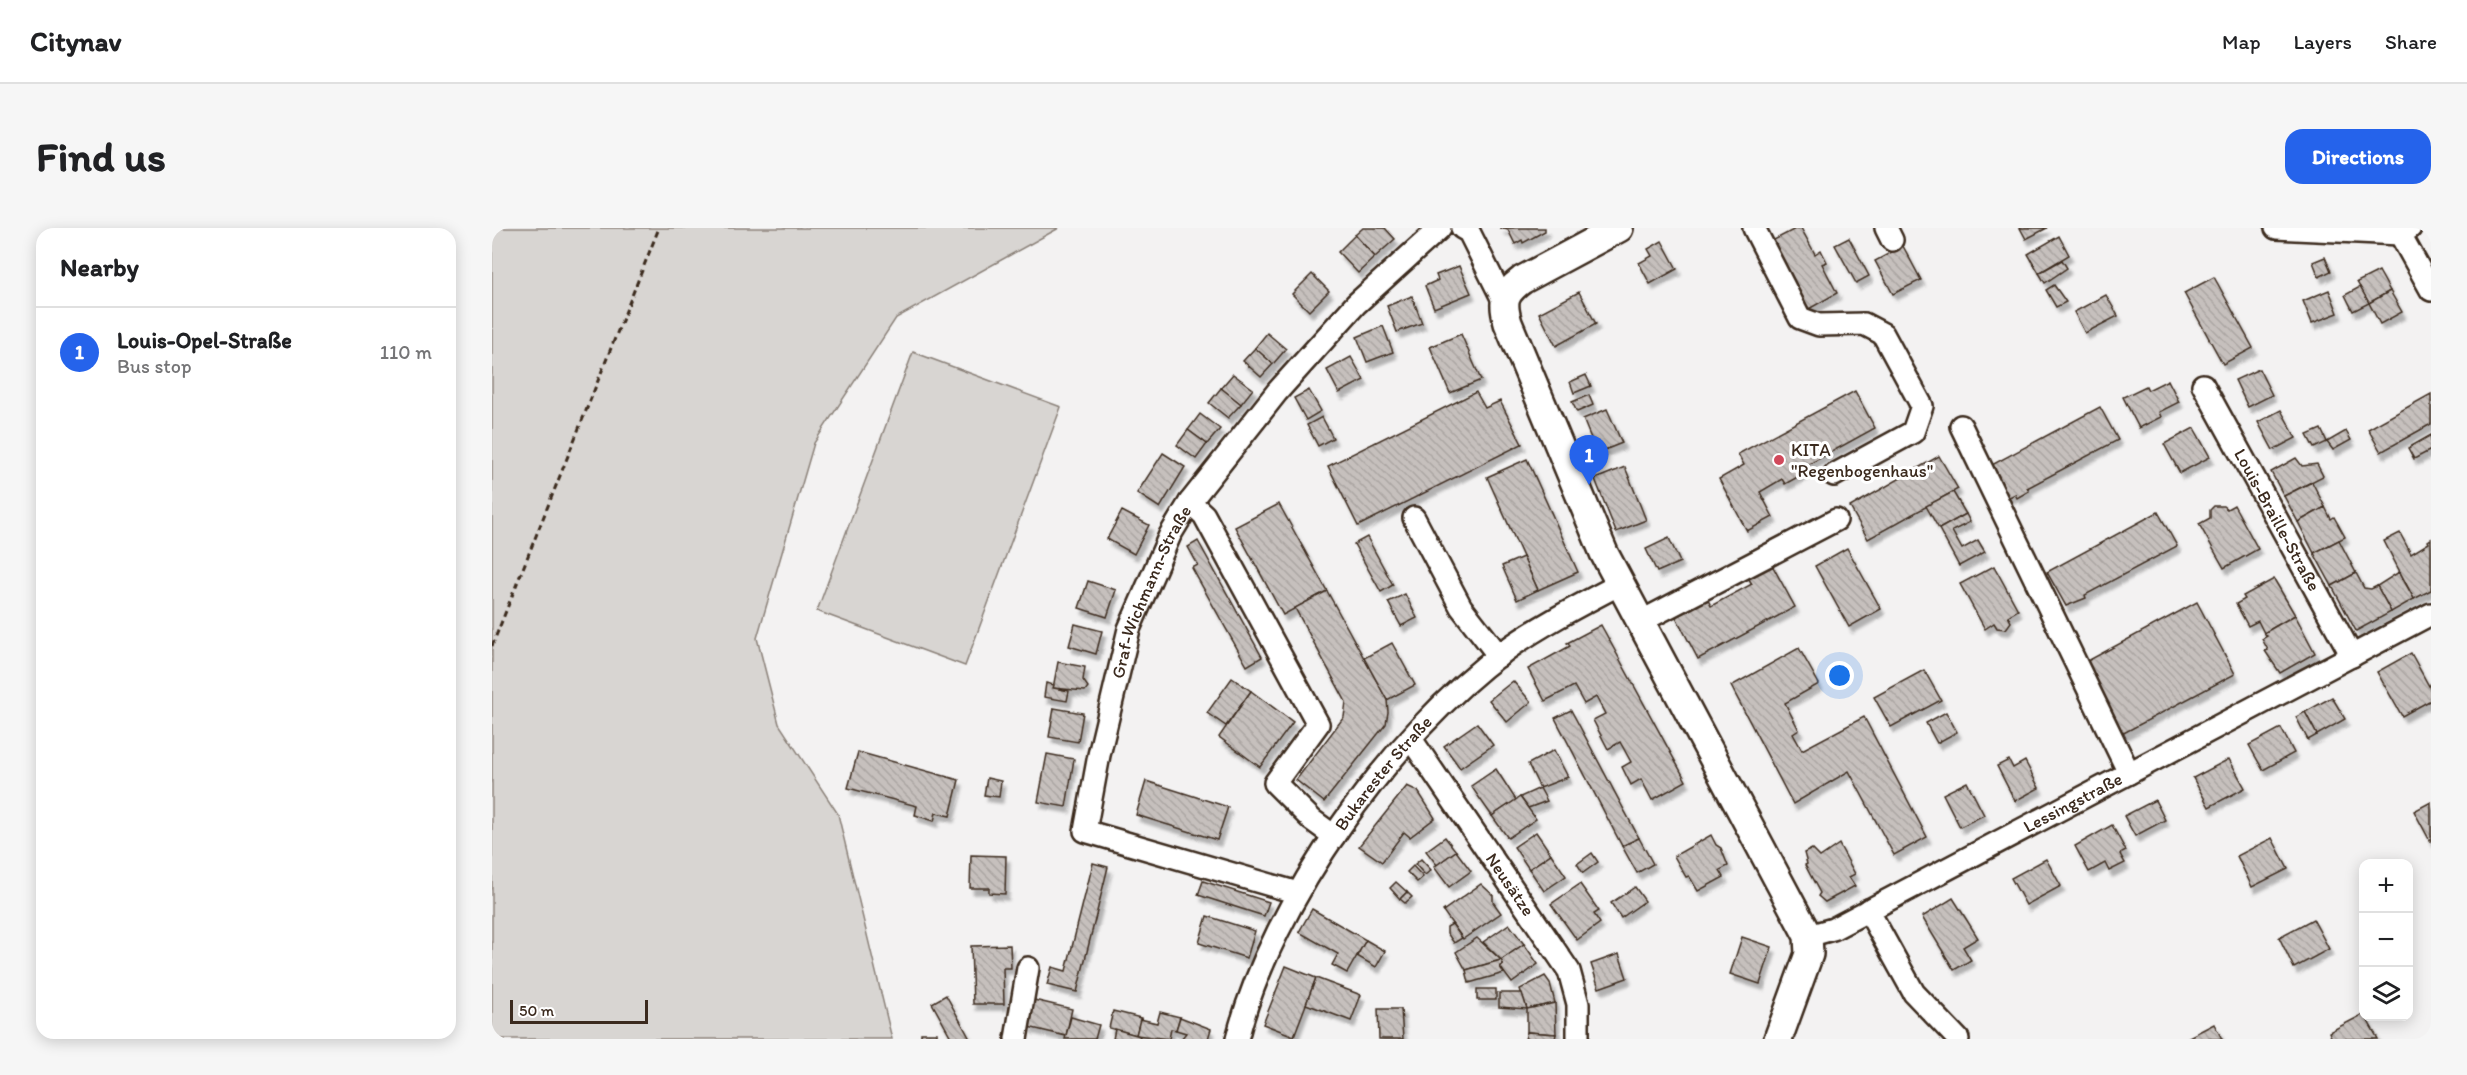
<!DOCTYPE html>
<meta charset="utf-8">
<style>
:root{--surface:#fff;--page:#f6f6f6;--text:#202124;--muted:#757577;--line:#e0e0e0;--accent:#2563eb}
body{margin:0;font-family:Itim,sans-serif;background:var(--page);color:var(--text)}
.controls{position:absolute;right:18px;bottom:18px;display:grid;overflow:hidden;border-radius:12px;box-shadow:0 3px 15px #0003}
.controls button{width:54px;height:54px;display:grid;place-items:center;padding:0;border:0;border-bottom:2px solid var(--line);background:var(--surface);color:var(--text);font:30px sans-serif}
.scale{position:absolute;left:18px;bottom:15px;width:138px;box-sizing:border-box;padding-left:6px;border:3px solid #3b2a1e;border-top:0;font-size:16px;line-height:21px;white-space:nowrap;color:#3b2a1e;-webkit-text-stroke:4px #fff;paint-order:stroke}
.you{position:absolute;left:1348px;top:448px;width:21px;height:21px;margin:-15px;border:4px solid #fff;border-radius:50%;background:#1a73e8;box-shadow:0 0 0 9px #1a73e833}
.badge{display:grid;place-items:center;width:39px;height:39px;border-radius:50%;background:var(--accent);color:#fff;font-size:20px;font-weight:700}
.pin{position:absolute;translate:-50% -50px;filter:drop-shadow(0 2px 3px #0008)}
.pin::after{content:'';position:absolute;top:32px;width:21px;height:18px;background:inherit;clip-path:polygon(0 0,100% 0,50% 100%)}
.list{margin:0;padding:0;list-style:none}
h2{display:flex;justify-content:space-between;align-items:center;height:78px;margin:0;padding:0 24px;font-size:26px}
h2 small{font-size:20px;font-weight:400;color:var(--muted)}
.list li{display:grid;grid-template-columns:39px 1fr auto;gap:18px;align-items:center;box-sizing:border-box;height:90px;padding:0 24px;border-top:2px solid var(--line)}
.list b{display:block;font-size:22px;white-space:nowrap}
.list p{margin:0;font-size:20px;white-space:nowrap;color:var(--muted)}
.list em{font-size:20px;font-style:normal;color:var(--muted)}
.icon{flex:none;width:33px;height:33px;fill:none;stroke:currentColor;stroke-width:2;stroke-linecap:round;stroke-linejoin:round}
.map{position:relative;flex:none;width:1939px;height:811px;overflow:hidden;border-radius:18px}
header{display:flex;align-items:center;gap:36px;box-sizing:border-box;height:84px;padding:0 30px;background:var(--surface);border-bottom:2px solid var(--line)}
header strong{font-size:28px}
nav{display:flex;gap:33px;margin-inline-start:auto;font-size:21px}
.intro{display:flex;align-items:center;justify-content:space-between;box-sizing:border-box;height:144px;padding:0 36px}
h1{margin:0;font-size:42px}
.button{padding:15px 27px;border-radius:18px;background:var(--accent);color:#fff;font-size:21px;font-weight:700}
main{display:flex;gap:36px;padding:0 36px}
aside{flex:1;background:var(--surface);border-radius:18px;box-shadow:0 3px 15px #0003}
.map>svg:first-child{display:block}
</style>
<header>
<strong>Citynav</strong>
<nav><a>Map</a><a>Layers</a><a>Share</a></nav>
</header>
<div class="intro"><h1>Find us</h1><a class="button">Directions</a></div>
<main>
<aside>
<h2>Nearby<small></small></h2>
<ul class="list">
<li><span class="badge">1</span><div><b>Louis-Opel-Straße</b><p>Bus stop</p></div><em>110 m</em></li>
</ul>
</aside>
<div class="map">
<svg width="1939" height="811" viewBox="0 0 1939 811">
<defs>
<pattern id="building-back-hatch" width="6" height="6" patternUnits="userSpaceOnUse" patternTransform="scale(1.5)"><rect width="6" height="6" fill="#c6c0bd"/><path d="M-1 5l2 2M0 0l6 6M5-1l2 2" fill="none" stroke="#aba5a2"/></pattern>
<filter id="shadow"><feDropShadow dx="3.5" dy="6" stdDeviation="1.5" flood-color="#0004"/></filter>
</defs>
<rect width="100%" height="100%" fill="#f3f2f2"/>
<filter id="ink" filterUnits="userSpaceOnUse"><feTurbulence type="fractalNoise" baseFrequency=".0167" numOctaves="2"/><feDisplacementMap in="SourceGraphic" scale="12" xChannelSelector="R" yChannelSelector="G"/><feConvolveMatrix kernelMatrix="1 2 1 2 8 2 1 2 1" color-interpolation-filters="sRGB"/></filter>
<g filter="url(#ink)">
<g fill="#d8d5d2" stroke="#8a8078" stroke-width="1.5">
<polygon points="0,0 567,0 404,90 322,215 265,410 287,496 346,586 400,811 0,811"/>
<polygon points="421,124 569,179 473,438 325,383"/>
</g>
<g fill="url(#building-back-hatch)" stroke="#3b2a1e" stroke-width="1.5" filter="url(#shadow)">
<polygon points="871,0 893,0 903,11 883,29 863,7"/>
<polygon points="1008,0 1053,0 1053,3 1031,15 1030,12 1023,16 1016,2"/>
<polygon points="1305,0 1309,0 1323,26 1329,22 1335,34 1330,36 1345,65 1315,82 1278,14"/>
<polygon points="1528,0 1555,0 1534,11"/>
<polygon points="863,7 883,29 866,45 846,24"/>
<polygon points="1567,8 1577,27 1547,45 1536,26"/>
<polygon points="1357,10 1377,48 1364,55 1343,17"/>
<polygon points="1170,13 1185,41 1158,56 1147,35 1160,28 1156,21"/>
<polygon points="1411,18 1429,52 1401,66 1383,33"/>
<polygon points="1833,29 1839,43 1827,49 1821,34"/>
<polygon points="1570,32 1575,40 1553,55 1547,45"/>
<polygon points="967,38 979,65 942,80 933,58 946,52 944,47"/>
<polygon points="1887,43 1898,63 1877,75 1865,54"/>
<polygon points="820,46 837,63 817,83 800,66"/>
<polygon points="1722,49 1761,120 1731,136 1692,65"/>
<polygon points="1562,57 1574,74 1564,79 1554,62"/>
<polygon points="1868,59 1877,75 1861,83 1853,67"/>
<polygon points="1837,62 1846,85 1820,95 1811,73"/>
<polygon points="1898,63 1910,84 1888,96 1877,75"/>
<polygon points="1087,64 1104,96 1064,118 1047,85"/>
<polygon points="1614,67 1626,88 1593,105 1582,84"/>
<polygon points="920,68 930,95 905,104 895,78"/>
<polygon points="891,98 901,124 875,134 865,109"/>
<polygon points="775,105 794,121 781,136 763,120"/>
<polygon points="969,106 989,152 958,165 938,119"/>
<polygon points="763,120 781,136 769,149 751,133"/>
<polygon points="859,129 872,152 847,165 835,142"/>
<polygon points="1767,141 1780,167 1756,179 1743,152"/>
<polygon points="741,146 761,161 749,176 729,160"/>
<polygon points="1094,147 1099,158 1082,165 1078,154"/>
<polygon points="1676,152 1687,174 1667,184 1669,189 1647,200 1631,169 1654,158 1656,162"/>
<polygon points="729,160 749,176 736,190 717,175"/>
<polygon points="817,162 829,183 814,192 802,170"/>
<polygon points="1363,163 1383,200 1310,240 1313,245 1293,256 1290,251 1268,264 1281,289 1255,303 1227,251 1252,237 1246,226"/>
<polygon points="984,164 993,180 1008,173 1030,216 866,298 836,238"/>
<polygon points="1939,166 1939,196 1889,224 1876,201"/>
<polygon points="1097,167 1101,177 1085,184 1080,174"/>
<polygon points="1608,179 1626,212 1535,260 1537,263 1525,270 1523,266 1514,271 1496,239"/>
<polygon points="1115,181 1130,215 1105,225 1091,191"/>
<polygon points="1789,182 1804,210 1781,222 1766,194"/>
<polygon points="708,186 728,201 715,216 696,202"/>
<polygon points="830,189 841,210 826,218 815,197"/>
<polygon points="1702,200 1718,229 1688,245 1672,216"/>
<polygon points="1829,201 1835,214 1822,220 1815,207"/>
<polygon points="696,202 715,216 704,231 685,217"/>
<polygon points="1854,203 1859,212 1841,222 1835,214"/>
<polygon points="1939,207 1939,222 1922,231 1916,220"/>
<polygon points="671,225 693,239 668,280 645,265"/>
<polygon points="1447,228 1466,261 1376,311 1358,279"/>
<polygon points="1804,230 1810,238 1825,236 1831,248 1792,268 1779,244"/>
<polygon points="1035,231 1086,344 1046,362 995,249"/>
<polygon points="1133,239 1154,292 1124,304 1103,251"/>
<polygon points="1820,254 1833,279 1806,294 1792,268"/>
<polygon points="1461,264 1474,286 1447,301 1434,278"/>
<polygon points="787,276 835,363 791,387 743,299"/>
<polygon points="1742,277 1766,321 1732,340 1707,296 1718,290 1718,282 1722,278 1731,278 1735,281"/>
<polygon points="1833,279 1839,291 1842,289 1853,309 1822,325 1806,294"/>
<polygon points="630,283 657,297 642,326 615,311"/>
<polygon points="1666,284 1685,318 1593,367 1594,370 1574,378 1555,344"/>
<polygon points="1474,286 1478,294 1460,303 1470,321 1486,312 1493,324 1467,338 1447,301"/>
<polygon points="1908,305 1919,326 1937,315 1936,313 1939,311 1939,362 1922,371 1892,313"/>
<polygon points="875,309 901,357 889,364 862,316"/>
<polygon points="1177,310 1188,334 1165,344 1154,321"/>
<polygon points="1847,312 1864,345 1840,358 1822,325"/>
<polygon points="706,313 770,429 755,438 700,340 706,337 696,319"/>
<polygon points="1355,320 1389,381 1357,399 1323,338"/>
<polygon points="1031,329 1046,362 1025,372 1010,338"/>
<polygon points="1279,335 1303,379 1206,431 1183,387 1215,370 1219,378 1260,356 1255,348"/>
<polygon points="1502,338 1526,382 1516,388 1519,394 1514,401 1505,400 1502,395 1493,401 1468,356"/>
<polygon points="1907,344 1922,371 1899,384 1885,358"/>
<polygon points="1864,345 1872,360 1879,361 1885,358 1899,384 1864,403 1840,358"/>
<polygon points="1782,351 1803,387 1772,405 1766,393 1756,398 1744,376 1753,371 1751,368"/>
<polygon points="596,353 624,362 615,389 587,380"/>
<polygon points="835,363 895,472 896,484 894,496 832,574 804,552 852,489 854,474 803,380"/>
<polygon points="913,366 925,390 909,398 896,374"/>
<polygon points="1705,374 1743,446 1626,508 1588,437"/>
<polygon points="1803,387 1823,425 1788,445 1773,423 1776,422 1770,411 1775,408 1772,405"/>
<polygon points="583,396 610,403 604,426 577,418"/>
<polygon points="1109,397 1194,553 1160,572 1149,551 1139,557 1130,539 1139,534 1128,514 1116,521 1101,492 1113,486 1104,469 1092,476 1082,458 1053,473 1036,441 1078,418 1075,415"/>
<polygon points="900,415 923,457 895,472 872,430"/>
<polygon points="1307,420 1327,456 1293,475 1307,502 1301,506 1310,522 1372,489 1435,609 1402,627 1357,543 1301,576 1239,458"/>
<polygon points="1919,425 1939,462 1939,472 1910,488 1885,444"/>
<polygon points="566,434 593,439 591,452 596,459 593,463 561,460"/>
<polygon points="1432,442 1449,472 1399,499 1382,469"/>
<polygon points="740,450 759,463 734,498 715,485"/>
<polygon points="1021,453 1039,474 1015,494 997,472"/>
<polygon points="554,455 562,457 561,460 577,463 575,473 552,469"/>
<polygon points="759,463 801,494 768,539 727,509"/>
<polygon points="1840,469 1853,491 1825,507 1813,484"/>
<polygon points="562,480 591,485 586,514 557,509"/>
<polygon points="1079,482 1147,610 1130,618 1063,490"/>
<polygon points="1454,484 1465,504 1445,515 1434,495"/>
<polygon points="1813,484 1825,507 1816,512 1804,489"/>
<polygon points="985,495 1001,517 968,540 952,518"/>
<polygon points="1789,500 1802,525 1771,542 1757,517"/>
<polygon points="1062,522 1076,549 1048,560 1036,536"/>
<polygon points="366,524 467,552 458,588 444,585 442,593 423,587 425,578 356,560"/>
<polygon points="555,526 582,531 574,579 546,574"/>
<polygon points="1737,531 1753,560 1717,579 1701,550"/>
<polygon points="1517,532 1521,540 1533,533 1547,560 1523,573 1505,538"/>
<polygon points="1004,541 1024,572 1000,588 979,558"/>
<polygon points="495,550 509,553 507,569 492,567"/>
<polygon points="654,553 736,579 725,612 644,587"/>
<polygon points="1475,554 1492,587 1468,599 1451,566"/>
<polygon points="915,558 926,563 943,590 918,609 912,604 890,634 867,618"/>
<polygon points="1048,560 1055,573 1036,580 1028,569"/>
<polygon points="1028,569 1044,591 1016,610 1000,588"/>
<polygon points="1663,572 1673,592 1643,608 1632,588"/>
<polygon points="1939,574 1939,613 1938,613 1922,583"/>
<polygon points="1620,597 1634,623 1628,626 1633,635 1617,643 1613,635 1597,644 1583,618"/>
<polygon points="1044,604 1059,626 1037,641 1022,619"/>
<polygon points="1219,607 1224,617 1229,620 1236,638 1228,642 1232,649 1206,663 1197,648 1194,649 1182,628"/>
<polygon points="953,609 964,623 945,637 934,623"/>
<polygon points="1147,610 1161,636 1145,645 1130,618"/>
<polygon points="1780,610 1796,641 1760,659 1745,628"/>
<polygon points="1347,616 1363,646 1357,649 1363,658 1333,674 1326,668 1328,665 1313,637 1315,636 1312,625 1320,621 1328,629"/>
<polygon points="964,623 979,643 957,659 942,639"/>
<polygon points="1100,625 1106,634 1091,645 1085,636"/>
<polygon points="1059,626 1074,648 1052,663 1037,641"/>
<polygon points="479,627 514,628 513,666 497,665 497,660 478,660"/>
<polygon points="929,631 939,642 933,647 923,636"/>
<polygon points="1554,631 1569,658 1534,677 1519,650"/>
<polygon points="601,635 616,639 585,764 555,757 560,739 574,743"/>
<polygon points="921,638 931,649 925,654 915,644"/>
<polygon points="711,653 777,674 772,688 706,667"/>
<polygon points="904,654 915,664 908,671 898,660"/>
<polygon points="989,656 1001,667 1001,674 1009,685 971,711 951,683"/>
<polygon points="1088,656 1107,683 1102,686 1108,695 1085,712 1059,676"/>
<polygon points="1143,659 1153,673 1129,690 1119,675"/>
<polygon points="915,664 920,669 913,675 908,671"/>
<polygon points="1461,670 1486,710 1471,719 1479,732 1462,742 1430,689"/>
<polygon points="820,681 874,712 855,745 840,737 846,726 807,704"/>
<polygon points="715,688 763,703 755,730 707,715"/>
<polygon points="1821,691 1837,721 1802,740 1787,709"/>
<polygon points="960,696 970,710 962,715 955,705 955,699"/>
<polygon points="1017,696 1032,716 1009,732 991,714"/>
<polygon points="1250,709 1280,719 1268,756 1238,746"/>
<polygon points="985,710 1009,732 974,742 964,724"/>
<polygon points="874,712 893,723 884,739 865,728"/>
<polygon points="1032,716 1046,736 1020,755 1008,739 1011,736 1009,732"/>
<polygon points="518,717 519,740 511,740 512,776 481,776 479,718"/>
<polygon points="1127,726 1135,750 1107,760 1099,736"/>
<polygon points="1009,732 1011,736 1008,739 1012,745 977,755 974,742"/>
<polygon points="794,738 824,750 802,808 771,796"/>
<polygon points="1053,748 1058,755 1063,775 1035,781 1028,761"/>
<polygon points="824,750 869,767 859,793 814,776"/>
<rect x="985" y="761" width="19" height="11"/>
<polygon points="1007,765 1030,765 1035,781 1007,779"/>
<polygon points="454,767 478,811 460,811 440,775"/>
<polygon points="542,772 580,781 574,808 536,799"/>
<polygon points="1063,775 1064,806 1035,804 1035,781"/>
<polygon points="886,781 909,781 911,811 887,811"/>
<polygon points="621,783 649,790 644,807 617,800"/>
<polygon points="668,784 688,789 684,802 679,801 677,811 644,807 648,791 665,795"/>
<polygon points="1872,786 1886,811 1840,811 1837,804"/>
<polygon points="579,789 607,797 603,811 573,811"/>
<polygon points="688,789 719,801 716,811 689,811 694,805 684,802"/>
<polygon points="1722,796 1730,811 1695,811 1695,810"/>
<polygon points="623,801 648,808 647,811 621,811"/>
<polygon points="1035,804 1064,806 1063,811 1033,811"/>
<rect x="429" y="805" width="16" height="6"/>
</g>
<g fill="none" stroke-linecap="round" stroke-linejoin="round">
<defs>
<g id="minor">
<polyline points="970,0 977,4 1011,72"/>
<polyline points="1262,0 1308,90 1327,97 1372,96 1391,106 1430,178 1421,204 1342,247"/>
<polyline points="1394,0 1400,12"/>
<polyline points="1784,0 1908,6 1918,0"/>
<polyline points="1908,6 1939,62"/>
<path id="s1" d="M1711,157L1860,428"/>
<polyline points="1469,198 1637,545"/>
<polyline points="698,274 712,287 826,496 783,555 820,592 842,608"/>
<polyline points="922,290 969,379 1007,428"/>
<polyline points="1148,394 1344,292"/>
<path id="s2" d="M919,511L1077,743L1086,776V811"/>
<path id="s3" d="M806,665L593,603L607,527L637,401L678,307L698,274L785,164L864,76L948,0"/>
<polyline points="1376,682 1422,765 1466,811"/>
<path id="s4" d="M1316,708L1341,701L1939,386"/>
<polyline points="524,811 536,740"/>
<path id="s5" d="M745,811C780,673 900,506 1014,422C1049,397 1090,376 1128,356"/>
</g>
<path id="major" d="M1127,0L1030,52C1011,66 1010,74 1016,95L1112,325L1316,708L1317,726L1286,811"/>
</defs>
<use href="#minor" stroke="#3b2a1e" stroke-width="26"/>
<use href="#major" stroke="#3b2a1e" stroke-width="32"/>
<g stroke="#3b2a1e" stroke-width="3" stroke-dasharray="6 4.5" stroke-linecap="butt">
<polyline points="0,418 167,0"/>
<polyline points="0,810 1,811"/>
</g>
<use href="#minor" stroke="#fff" stroke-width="21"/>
<use href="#major" stroke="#fff" stroke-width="27"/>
</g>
</g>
<circle fill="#d1495b" stroke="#fff" stroke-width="2" cx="1287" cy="232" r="6"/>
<g text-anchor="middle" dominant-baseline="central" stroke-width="6" stroke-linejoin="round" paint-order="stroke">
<g font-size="18" fill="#3b2a1e" stroke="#fff" text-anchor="start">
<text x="1299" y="222">KITA<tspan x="1299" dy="21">"Regenbogenhaus"</tspan></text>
</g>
<g font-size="18" fill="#3b2a1e" stroke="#fff">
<text stroke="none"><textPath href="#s1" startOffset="154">Louis-Braille-Straße</textPath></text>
<text stroke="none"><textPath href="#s3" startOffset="471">Graf-Wichmann-Straße</textPath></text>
<text stroke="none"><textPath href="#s5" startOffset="306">Bukarester Straße</textPath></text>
<text stroke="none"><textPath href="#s4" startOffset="297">Lessingstraße</textPath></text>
<text stroke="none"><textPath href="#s2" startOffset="176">Neusätze</textPath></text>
</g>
</g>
</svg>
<div class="controls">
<button>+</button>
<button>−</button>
<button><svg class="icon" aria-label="layers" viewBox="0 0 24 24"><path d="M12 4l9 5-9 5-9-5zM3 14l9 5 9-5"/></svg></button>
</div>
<div class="scale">50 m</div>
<div class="you"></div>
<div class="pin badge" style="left:1097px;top:257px">1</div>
</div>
</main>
